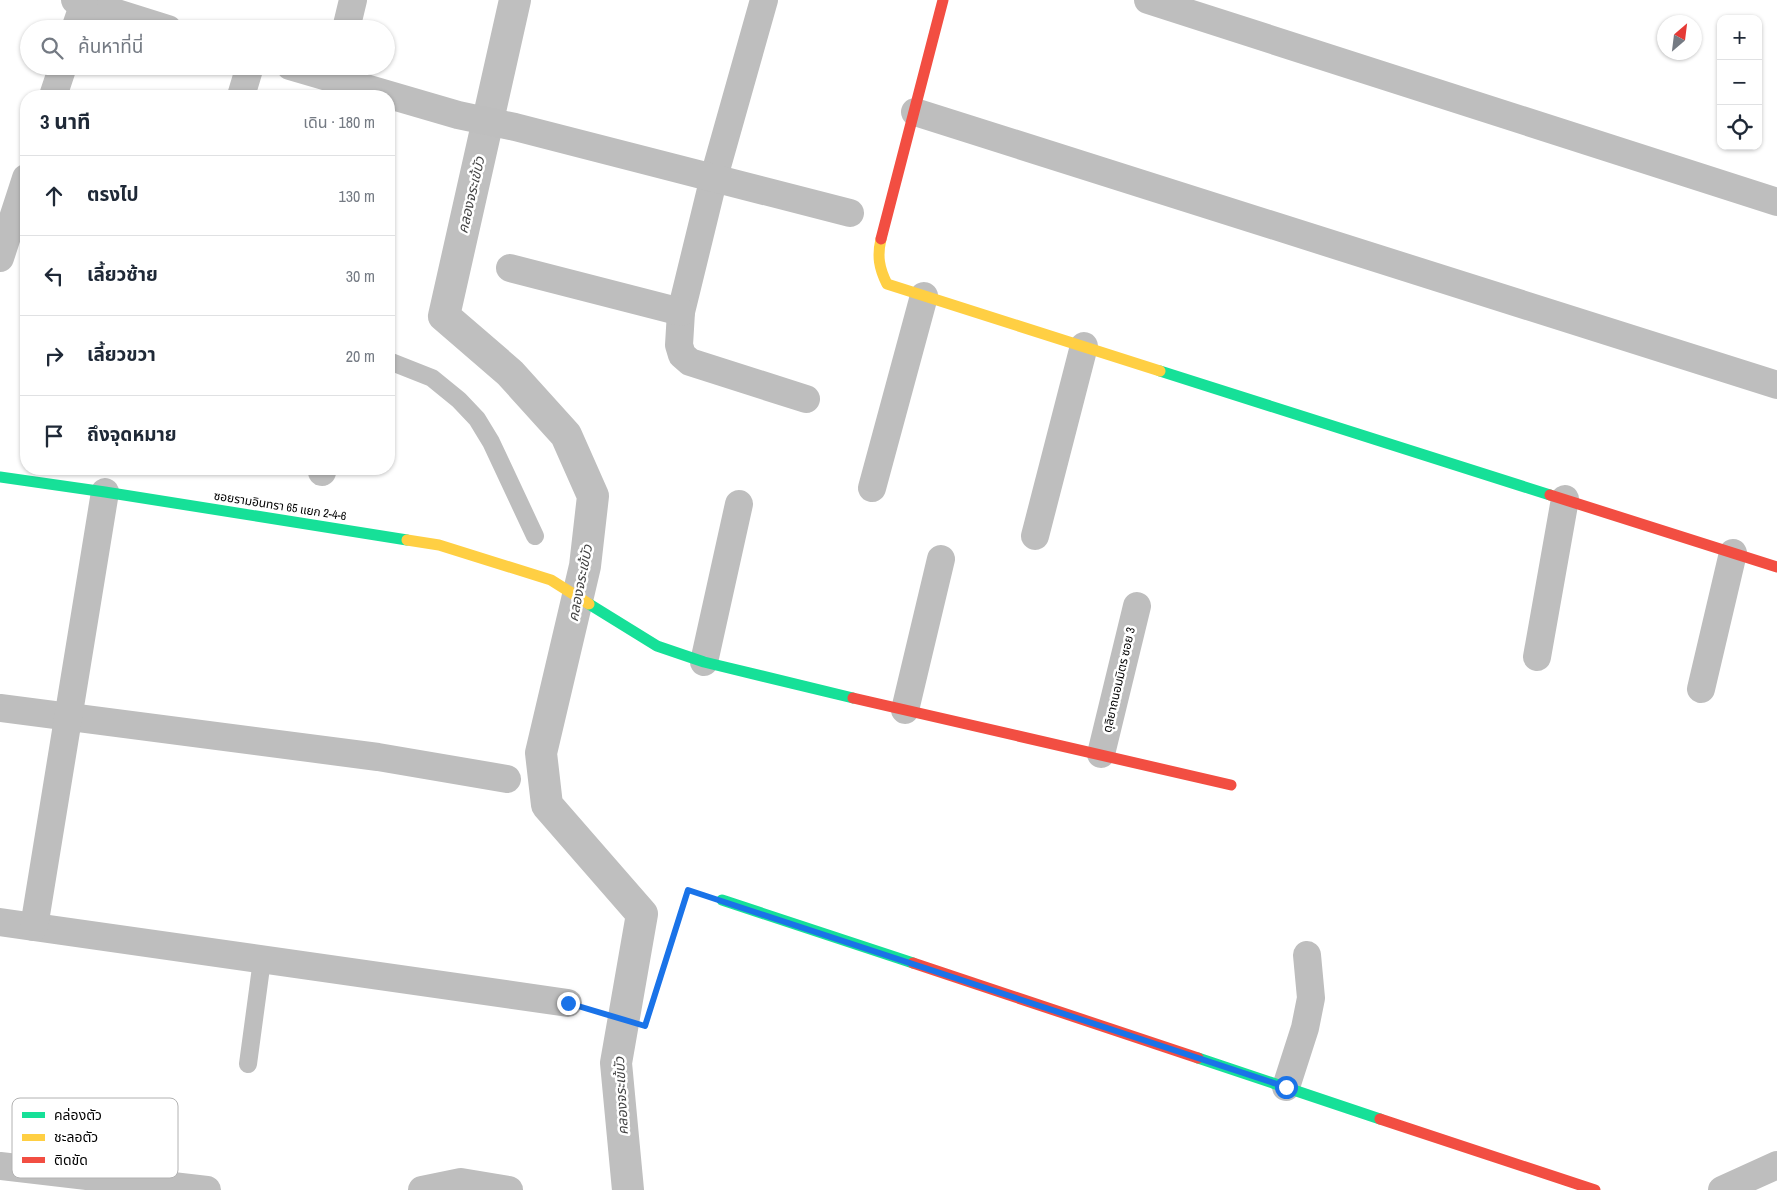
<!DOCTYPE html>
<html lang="th">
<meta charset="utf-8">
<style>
:root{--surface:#fff;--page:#f6f6f7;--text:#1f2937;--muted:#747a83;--line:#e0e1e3}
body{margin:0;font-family:"Archivo Narrow","Noto Sans Thai",sans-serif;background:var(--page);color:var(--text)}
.controls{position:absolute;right:15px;top:15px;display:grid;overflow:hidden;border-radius:10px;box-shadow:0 1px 4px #0004}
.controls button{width:45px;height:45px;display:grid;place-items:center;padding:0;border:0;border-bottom:1px solid var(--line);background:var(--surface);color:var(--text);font:25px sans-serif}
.compass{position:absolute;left:1657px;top:15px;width:45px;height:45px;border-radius:50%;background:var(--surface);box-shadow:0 1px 4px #0004;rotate:28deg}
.stop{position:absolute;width:15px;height:15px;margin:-11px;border:4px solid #1a73e8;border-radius:50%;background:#fff}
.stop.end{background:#1a73e8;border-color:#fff;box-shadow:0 1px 5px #0008}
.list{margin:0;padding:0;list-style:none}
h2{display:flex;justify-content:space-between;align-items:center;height:65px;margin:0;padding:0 20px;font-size:21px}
h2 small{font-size:16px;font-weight:400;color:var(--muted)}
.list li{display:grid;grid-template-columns:32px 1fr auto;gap:15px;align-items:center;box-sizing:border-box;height:80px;padding:0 20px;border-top:1px solid var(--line)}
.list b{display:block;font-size:19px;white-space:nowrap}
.list em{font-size:16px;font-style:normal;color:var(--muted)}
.icon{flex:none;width:28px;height:28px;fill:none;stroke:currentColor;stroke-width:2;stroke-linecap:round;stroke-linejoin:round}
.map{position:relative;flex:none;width:1777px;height:1190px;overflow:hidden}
.search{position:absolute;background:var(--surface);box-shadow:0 1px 4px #0004;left:20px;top:20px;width:375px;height:55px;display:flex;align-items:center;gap:12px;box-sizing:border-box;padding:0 18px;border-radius:28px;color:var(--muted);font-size:19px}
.panel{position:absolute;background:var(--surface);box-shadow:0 1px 4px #0004;left:20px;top:90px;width:375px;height:385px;border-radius:20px}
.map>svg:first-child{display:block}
</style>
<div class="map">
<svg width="1777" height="1190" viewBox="0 0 1777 1190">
<rect width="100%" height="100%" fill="#fff"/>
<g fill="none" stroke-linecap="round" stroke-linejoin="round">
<polyline stroke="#bfbfbf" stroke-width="32" points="515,0 444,316 510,373 566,435 593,496 585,566 541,753 547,805 642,914 616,1063 628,1190"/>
<polyline stroke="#b9b9b9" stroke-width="3" stroke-dasharray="1 2.5" stroke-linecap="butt" points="596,1011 645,1026 688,890 695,892"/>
<g stroke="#bebebe" stroke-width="18">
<polyline points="389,361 432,378 459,400 477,419 491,442 535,536"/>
<polyline points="248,1064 262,960"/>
</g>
<g stroke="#bebebe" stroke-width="28">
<polyline points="75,0 168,29"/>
<polyline points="764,0 714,177 681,312 679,345 682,355 690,362 806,399"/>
<polyline points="1148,0 1777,202"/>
<polyline points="75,29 84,3"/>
<polyline points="346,29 353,0"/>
<polyline points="290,66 458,115 515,127 850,213"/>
<polyline points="53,96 63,66"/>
<polyline points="241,96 250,66"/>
<polyline points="915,112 1777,385"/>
<polyline points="0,258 26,178"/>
<polyline points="510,268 681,312"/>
<polyline points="322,472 323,469"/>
<polyline points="872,488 924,296"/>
<polyline points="1035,536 1084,346"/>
<polyline points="1537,657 1565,499"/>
<polyline points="704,662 739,504"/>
<polyline points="1701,689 1733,553"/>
<polyline points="0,708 378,757 507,779"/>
<polyline points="905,710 941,559"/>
<polyline points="1101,754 1137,606"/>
<polyline points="0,922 568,1003"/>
<polyline points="34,927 105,492"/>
<polyline points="1286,1087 1305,1028 1311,998 1307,955"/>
<polyline points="0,1166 207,1190"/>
<polyline points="422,1190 461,1182 509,1190"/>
<polyline points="1722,1190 1777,1165"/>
</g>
<g stroke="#16e098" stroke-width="11">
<polyline points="1160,371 1550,495"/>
<polyline points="0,477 105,492 407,540"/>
<polyline points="589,604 657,646 704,662 853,698"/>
<polyline points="722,900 913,963"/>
<polyline points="1198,1058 1380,1119"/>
</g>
<g stroke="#ffcf43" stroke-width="11">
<path d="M881,239C877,256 879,268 887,284L1160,371"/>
<polyline points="407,540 439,545 551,580 589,604"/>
</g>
<g stroke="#f24e42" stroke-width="11">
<polyline points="881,239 943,0"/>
<polyline points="1550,495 1777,567"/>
<polyline points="853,698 1231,785"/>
<polyline points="913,963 1198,1058"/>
<polyline points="1380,1119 1595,1190"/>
</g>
</g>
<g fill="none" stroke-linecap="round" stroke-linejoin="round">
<polyline stroke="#1a73e8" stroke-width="6" points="568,1003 645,1026 688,890 1286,1087"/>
</g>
<g text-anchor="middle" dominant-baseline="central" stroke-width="5" stroke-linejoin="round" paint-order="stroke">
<g font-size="12" fill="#000" stroke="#fff">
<text transform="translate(280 506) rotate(9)">ซอยรามอินทรา 65 แยก 2-4-6</text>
<text transform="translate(1119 680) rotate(-77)">ดุลิยาถนอมมิตร ซอย 3</text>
</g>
<g font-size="14" font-style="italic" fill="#444" stroke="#fff">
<text transform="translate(471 195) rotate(-77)">คลองจระเข้บัว</text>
<text transform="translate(580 583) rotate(-79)">คลองจระเข้บัว</text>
<text transform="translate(621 1096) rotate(-93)">คลองจระเข้บัว</text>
</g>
</g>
<rect x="12" y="1098" width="166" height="80" rx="8" fill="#fff" stroke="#b2b2b2" stroke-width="1"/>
<rect x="22" y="1112" width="23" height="6" fill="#16e098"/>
<rect x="22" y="1134" width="23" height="7" fill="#ffcf43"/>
<rect x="22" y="1157" width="23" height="6" fill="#f24e42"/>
<g font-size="14" fill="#000">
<text x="54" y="1120">คล่องตัว</text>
<text x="54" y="1142">ชะลอตัว</text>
<text x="54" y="1165">ติดขัด</text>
</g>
</svg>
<div class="controls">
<button>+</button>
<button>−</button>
<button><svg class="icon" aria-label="locate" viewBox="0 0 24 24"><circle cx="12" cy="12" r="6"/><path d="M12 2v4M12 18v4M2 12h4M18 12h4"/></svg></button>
</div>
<svg class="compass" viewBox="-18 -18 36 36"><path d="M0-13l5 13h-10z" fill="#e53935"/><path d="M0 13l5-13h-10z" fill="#747a83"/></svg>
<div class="stop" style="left:1286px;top:1087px"></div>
<div class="stop end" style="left:568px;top:1003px"></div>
<div class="search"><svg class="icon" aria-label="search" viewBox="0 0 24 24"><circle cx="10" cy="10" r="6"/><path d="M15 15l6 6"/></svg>ค้นหาที่นี่</div>
<section class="panel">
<h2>3 นาที<small>เดิน · 180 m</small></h2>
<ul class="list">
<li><svg class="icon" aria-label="ahead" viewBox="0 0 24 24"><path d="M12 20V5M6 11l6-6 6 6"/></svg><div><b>ตรงไป</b></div><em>130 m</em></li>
<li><svg class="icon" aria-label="left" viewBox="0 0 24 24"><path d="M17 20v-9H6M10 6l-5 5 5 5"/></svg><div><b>เลี้ยวซ้าย</b></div><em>30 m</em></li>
<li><svg class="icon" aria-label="right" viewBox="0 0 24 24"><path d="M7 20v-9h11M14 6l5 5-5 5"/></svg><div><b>เลี้ยวขวา</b></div><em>20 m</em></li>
<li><svg class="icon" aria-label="arrive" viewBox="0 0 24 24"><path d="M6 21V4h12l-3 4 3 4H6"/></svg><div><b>ถึงจุดหมาย</b></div></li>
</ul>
</section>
</div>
